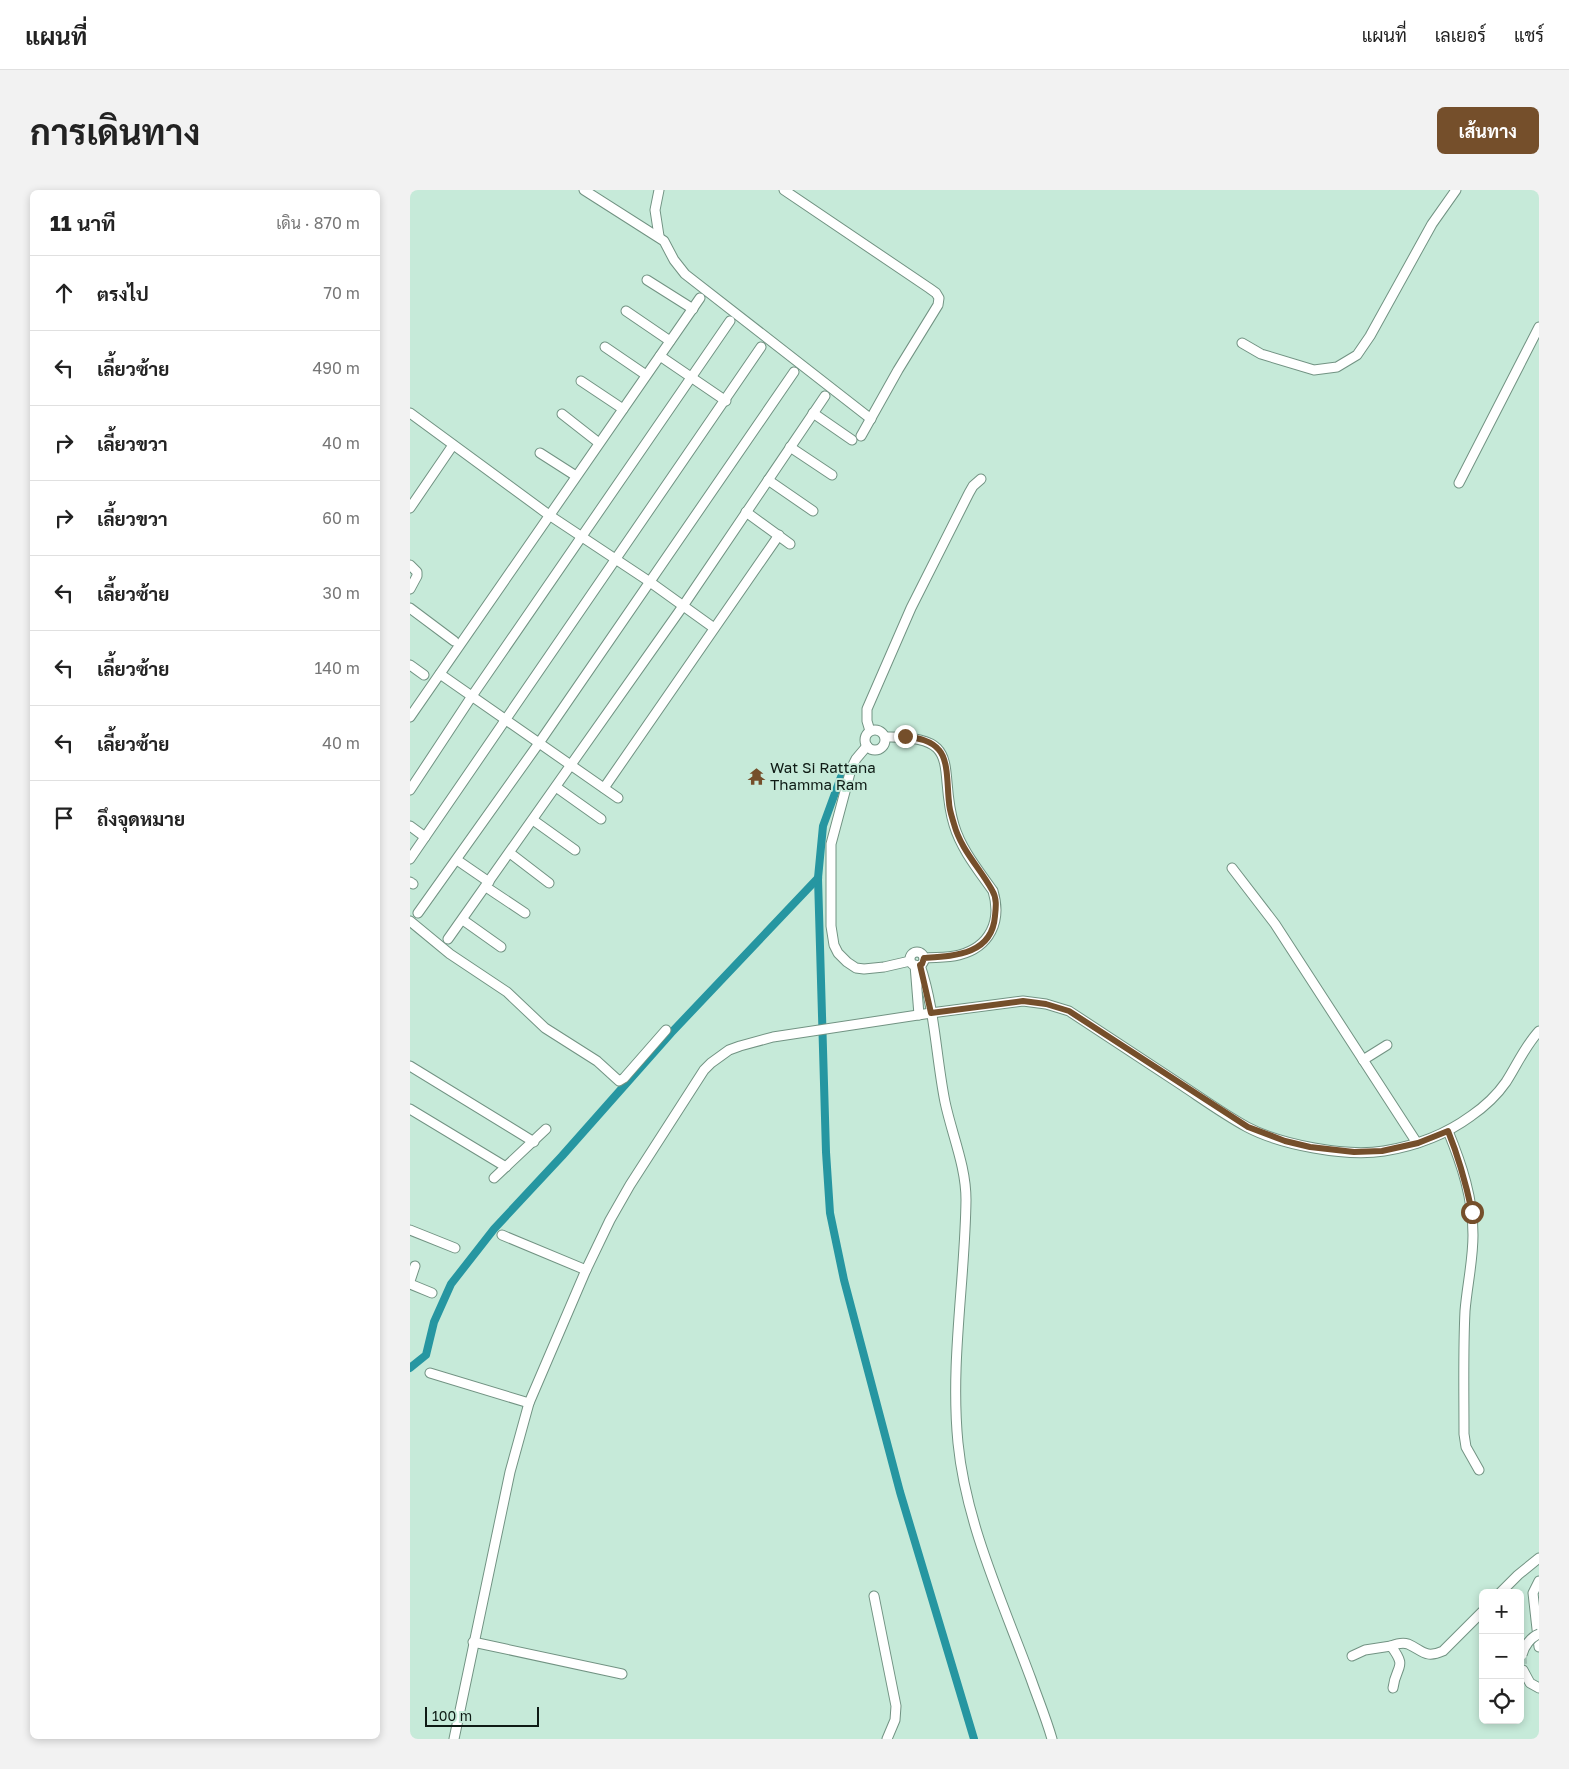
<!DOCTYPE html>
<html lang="th">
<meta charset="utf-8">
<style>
:root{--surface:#fff;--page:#f2f2f2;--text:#222;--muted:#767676;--line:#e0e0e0;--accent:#754f2b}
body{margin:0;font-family:"Golos Text",Sarabun,sans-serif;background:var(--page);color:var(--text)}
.controls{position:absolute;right:15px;bottom:15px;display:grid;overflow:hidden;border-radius:8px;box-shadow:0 2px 8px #0003}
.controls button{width:45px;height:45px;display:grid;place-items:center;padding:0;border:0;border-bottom:1px solid var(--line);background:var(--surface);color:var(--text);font:25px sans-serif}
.scale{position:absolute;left:15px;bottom:12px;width:114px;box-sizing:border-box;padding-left:5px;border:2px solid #0e1b15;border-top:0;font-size:14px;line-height:18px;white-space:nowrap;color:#0e1b15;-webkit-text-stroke:4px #c6ead9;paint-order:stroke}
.stop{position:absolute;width:15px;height:15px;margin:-11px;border:4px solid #754f2b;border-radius:50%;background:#fff}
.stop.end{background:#754f2b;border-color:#fff;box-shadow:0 1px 5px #0008}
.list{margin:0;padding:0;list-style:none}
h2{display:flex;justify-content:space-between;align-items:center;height:65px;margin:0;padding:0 20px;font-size:21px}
h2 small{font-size:16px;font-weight:400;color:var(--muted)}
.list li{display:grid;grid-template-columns:32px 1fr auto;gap:15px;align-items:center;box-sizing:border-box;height:75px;padding:0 20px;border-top:1px solid var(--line)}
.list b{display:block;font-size:19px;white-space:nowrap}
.list em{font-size:16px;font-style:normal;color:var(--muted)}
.icon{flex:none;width:28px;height:28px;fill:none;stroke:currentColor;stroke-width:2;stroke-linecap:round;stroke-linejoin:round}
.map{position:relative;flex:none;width:1129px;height:1549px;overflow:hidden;border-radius:8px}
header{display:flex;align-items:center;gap:30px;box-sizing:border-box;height:70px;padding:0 25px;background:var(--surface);border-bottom:1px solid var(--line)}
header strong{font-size:24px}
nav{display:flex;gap:28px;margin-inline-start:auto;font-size:18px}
.intro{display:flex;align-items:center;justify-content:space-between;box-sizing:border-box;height:120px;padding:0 30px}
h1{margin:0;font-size:35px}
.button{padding:12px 22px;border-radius:8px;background:var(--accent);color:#fff;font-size:18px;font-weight:700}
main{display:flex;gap:30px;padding:0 30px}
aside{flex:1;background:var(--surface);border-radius:8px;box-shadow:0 2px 8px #0003}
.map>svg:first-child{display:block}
</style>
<header>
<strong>แผนที่</strong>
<nav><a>แผนที่</a><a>เลเยอร์</a><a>แชร์</a></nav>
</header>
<div class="intro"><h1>การเดินทาง</h1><a class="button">เส้นทาง</a></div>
<main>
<aside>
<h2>11 นาที<small>เดิน · 870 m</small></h2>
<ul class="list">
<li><svg class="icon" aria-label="ahead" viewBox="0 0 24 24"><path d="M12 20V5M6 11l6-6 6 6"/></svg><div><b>ตรงไป</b></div><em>70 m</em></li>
<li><svg class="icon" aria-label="left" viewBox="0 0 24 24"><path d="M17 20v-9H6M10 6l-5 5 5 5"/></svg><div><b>เลี้ยวซ้าย</b></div><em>490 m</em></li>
<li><svg class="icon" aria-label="right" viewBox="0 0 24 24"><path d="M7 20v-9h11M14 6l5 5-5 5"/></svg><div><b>เลี้ยวขวา</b></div><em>40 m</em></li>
<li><svg class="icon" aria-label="right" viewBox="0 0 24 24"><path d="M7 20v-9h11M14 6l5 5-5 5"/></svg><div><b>เลี้ยวขวา</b></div><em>60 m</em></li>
<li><svg class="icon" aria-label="left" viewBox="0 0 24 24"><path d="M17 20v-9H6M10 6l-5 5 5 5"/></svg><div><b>เลี้ยวซ้าย</b></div><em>30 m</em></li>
<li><svg class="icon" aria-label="left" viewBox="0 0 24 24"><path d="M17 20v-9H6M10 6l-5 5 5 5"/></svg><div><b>เลี้ยวซ้าย</b></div><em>140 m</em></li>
<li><svg class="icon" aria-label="left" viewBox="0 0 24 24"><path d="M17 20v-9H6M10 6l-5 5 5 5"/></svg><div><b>เลี้ยวซ้าย</b></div><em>40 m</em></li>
<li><svg class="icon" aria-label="arrive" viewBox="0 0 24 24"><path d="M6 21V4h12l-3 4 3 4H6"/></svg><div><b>ถึงจุดหมาย</b></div></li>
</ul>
</aside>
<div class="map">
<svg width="1129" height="1549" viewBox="0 0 1129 1549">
<rect width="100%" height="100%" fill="#c6ead9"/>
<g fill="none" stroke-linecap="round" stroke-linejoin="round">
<g stroke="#2696a1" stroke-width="8">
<polyline points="432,584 413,636 408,688 416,962 420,1023 434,1090 490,1302 564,1549"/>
<polyline points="0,1178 16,1165 24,1132 41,1094 84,1039 152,966 261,843 408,688"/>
</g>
<polyline stroke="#aacbbc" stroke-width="9" stroke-dasharray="9 4.5" stroke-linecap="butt" points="1112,1465 1113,1480"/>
<defs>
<g id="minor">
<polyline points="174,0 254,51 264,70 275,84 461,229"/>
<polyline points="374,0 519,98 526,103 529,108 528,115 488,180 451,246"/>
<polyline points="249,46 245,20 249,0"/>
<polyline points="237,90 283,119"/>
<polyline points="216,121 260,151"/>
<polyline points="832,153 851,164 904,180 927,177 947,165 960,146 1022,34 1046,0"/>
<polyline points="195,157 236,185"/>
<polyline points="250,166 316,211"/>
<polyline points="171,191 213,219"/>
<polyline points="0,223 139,325 240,392 304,438"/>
<polyline points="403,223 442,250"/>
<polyline points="152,224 189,253"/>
<polyline points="380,257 422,285"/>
<polyline points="130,263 166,286"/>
<polyline points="358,290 403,321"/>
<polyline points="1049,293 1129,137"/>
<polyline points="0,318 43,255"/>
<polyline points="336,322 380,354"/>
<polyline points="0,375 7,382 7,386 0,399"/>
<polyline points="0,418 44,451"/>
<polyline points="0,475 14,485"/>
<polyline points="30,484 208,608"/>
<polyline points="0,527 290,108"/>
<circle cx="465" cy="550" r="10"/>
<polyline points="460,541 457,531 457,519 501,418 559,303 563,296 571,289"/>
<path d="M475,547C556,545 527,579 544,635C551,659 569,681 583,701C592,731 580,757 549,765C538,768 526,767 514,768"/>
<polyline points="457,556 446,569 441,579 421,654 421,736 424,755 428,763 437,772 446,778 454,779 474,777 500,771"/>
<polyline points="146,597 191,629"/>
<polyline points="194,598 369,345"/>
<polyline points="0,600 62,506 320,131"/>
<polyline points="123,630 165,660"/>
<polyline points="0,636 15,647"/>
<polyline points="100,663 139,693"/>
<polyline points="0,669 351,157"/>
<polyline points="47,670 79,692"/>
<polyline points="822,678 865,734 1007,953"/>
<polyline points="0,692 3,694"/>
<polyline points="76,697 115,723"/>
<polyline points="8,723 129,553 384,182"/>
<polyline points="53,730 91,757"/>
<polyline points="0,731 40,764 97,802 135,838 187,871 209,891 214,888 256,840"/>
<polyline points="38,749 273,416 415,206"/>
<circle cx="507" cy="769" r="7"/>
<polyline points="505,775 509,825"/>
<path d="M510,775C525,819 526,867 535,912C542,945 556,976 556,1010C555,1091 540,1172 548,1253C556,1334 593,1413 621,1489C628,1509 636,1528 642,1549"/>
<polyline points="953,870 977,855"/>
<polyline points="0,876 124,952"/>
<polyline points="0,919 96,977"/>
<path d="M1038,941C1052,975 1063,1008 1063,1045C1063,1071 1057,1096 1055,1121C1053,1162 1054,1203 1054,1244L1056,1257L1069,1280"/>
<polyline points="84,988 136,939"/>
<polyline points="0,1040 45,1058"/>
<polyline points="92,1045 176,1080"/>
<polyline points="0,1091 5,1076"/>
<polyline points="0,1094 22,1103"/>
<polyline points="20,1183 119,1213"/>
<polyline points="1129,1391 1123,1403 1129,1457"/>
<polyline points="1090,1403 1108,1385 1129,1368"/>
<polyline points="464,1406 486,1516 485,1530 477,1549"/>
<polyline points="63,1452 212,1484"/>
<polyline points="942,1466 955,1460 981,1456"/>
<polyline points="1113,1480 1120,1493 1129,1498"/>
<path d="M983,1498C986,1474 998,1479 981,1456C986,1454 992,1452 998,1454C1012,1460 1015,1469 1033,1461L1073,1421"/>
<path d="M44,1549L100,1282L119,1213L176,1080L200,1030L220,995L294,880L301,873L319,860L330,856L363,847L521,823L613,811L636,814L659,821C697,846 735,871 773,896C794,910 815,925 837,937C871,955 936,967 974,961C1005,956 1035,945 1061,926C1074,917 1087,905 1096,892C1107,875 1115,856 1129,841"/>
</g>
</defs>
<use href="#minor" stroke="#729383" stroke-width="11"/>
<use href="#minor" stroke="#fff" stroke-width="9"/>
<defs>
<path id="minor-bridge" d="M1112,1465C1114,1456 1121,1447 1129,1444"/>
</defs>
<use href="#minor-bridge" stroke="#729383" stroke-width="11" stroke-linecap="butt"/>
<use href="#minor-bridge" stroke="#fff" stroke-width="9"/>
</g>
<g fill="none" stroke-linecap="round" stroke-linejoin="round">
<path stroke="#754f2b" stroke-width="6" d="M495,546C507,548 521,550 529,560C539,571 537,598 539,612C539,619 542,627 544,634C551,660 570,678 582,700C587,708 586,717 585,726C582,765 544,766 514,768L512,774L510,775L521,823L613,811L636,814L659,821L838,937L875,951L900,957L944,962L972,961L1008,953L1038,941C1049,968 1056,994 1062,1022"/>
</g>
<defs>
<symbol id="temple-bare" viewBox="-9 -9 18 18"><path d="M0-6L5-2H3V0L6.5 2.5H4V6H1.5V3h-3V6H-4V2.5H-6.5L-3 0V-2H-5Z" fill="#754f2b" stroke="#c6ead9" stroke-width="2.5" paint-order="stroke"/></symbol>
</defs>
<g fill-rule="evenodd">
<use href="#temple-bare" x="334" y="574" width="25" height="25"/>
</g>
<g text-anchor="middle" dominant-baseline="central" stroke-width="4" stroke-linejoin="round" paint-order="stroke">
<g font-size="15" fill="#0e1b15" stroke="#c6ead9" text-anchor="start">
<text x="360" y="577">Wat Si Rattana<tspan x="360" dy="17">Thamma Ram</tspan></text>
</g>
</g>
</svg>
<div class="controls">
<button>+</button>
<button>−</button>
<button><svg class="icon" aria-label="locate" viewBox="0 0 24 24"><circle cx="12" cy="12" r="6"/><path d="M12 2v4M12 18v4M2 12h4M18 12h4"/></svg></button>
</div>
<div class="scale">100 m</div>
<div class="stop" style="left:1062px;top:1022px"></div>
<div class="stop end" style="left:495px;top:546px"></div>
</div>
</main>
